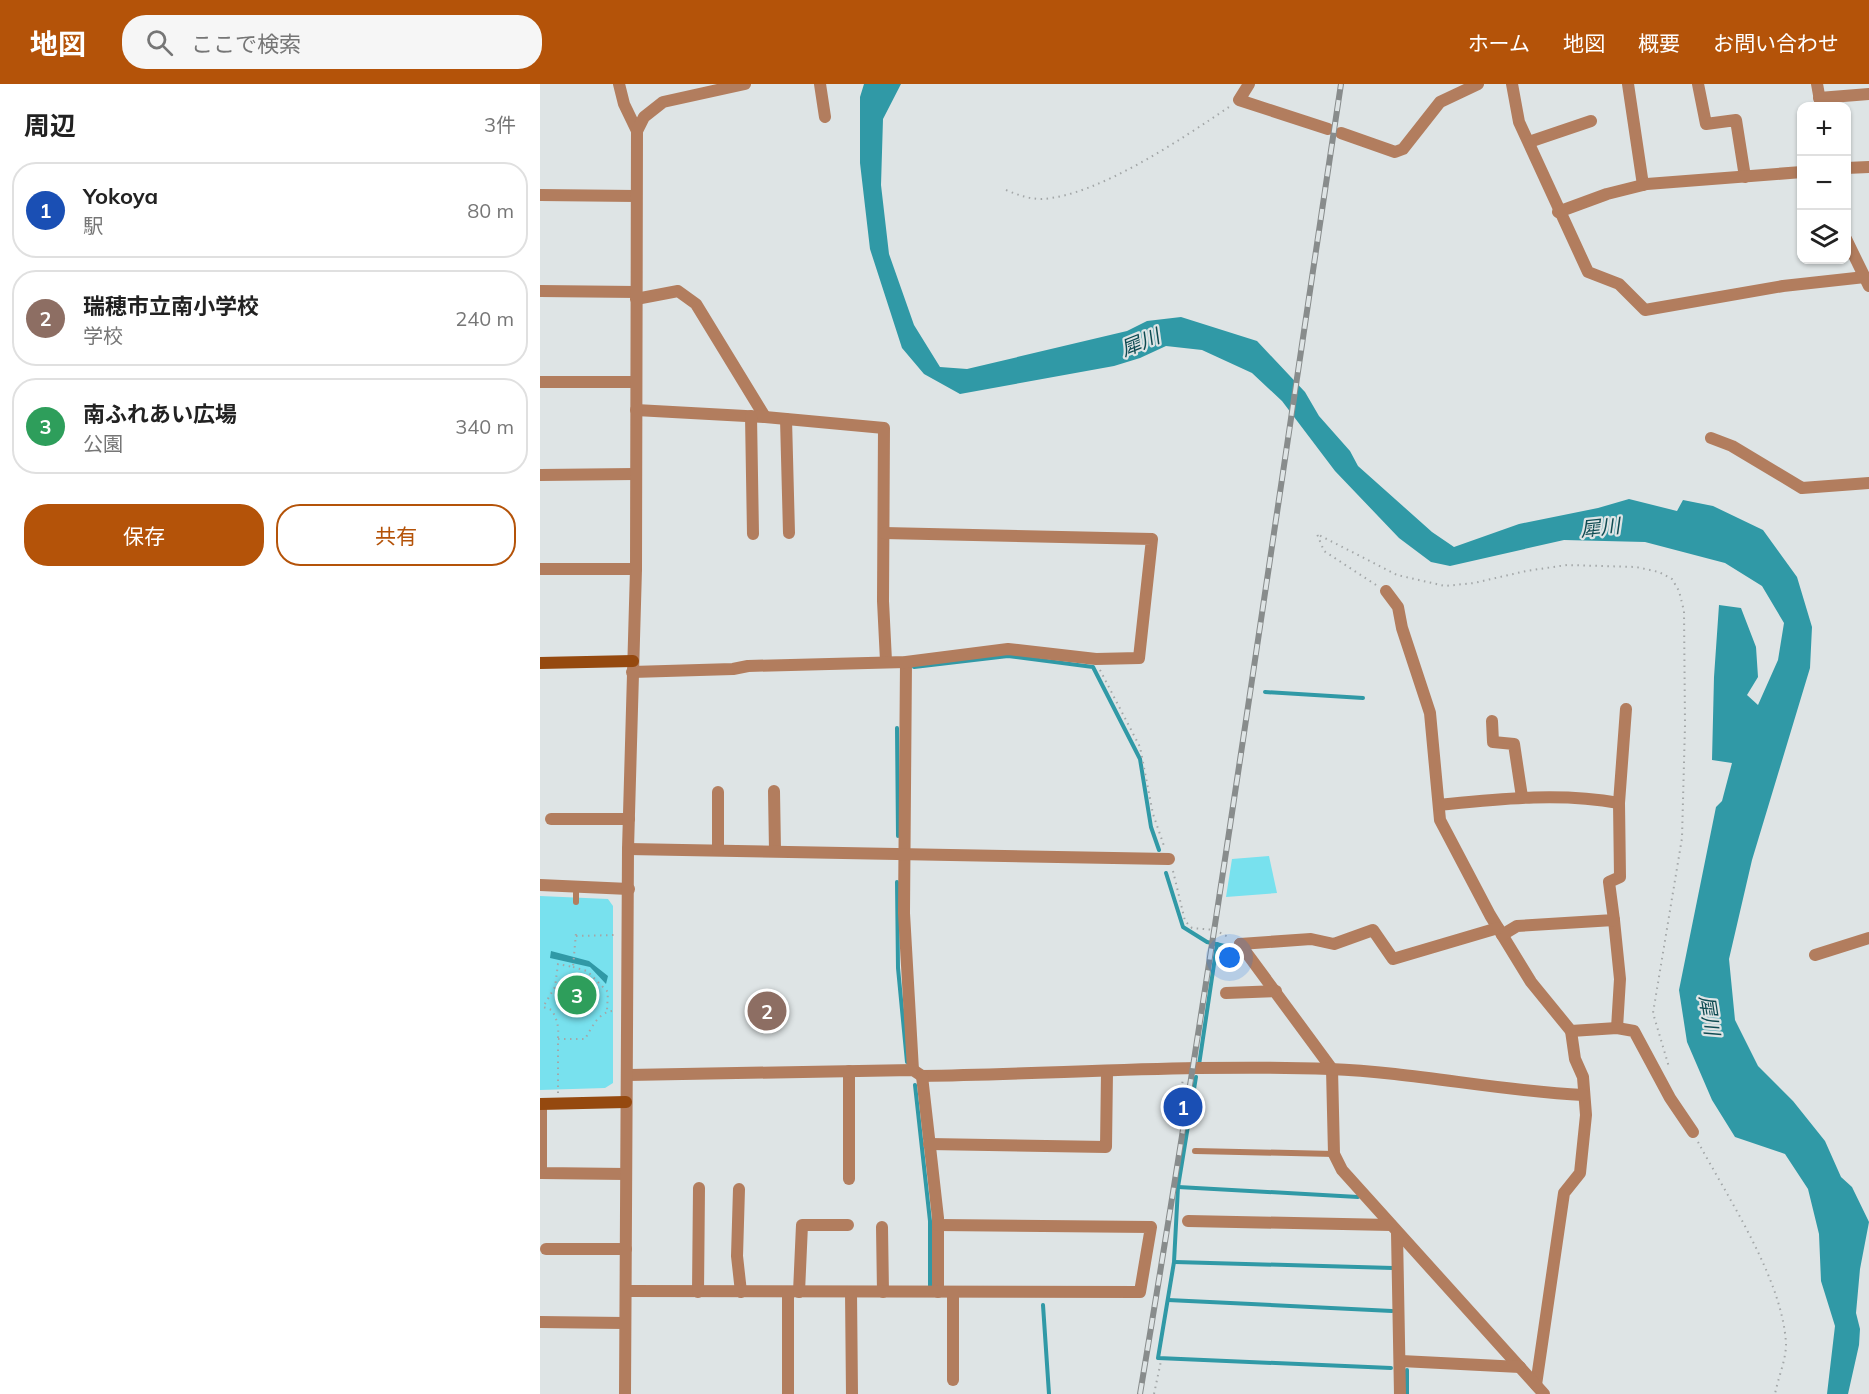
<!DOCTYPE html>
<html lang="ja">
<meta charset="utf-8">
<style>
:root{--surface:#fff;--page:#f6f6f6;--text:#222;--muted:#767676;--line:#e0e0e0;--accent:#b45309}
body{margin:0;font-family:Mulish,"Noto Sans JP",sans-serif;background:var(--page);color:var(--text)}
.controls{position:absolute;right:18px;top:18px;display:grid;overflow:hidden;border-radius:12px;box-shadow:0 2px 4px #0004}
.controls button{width:54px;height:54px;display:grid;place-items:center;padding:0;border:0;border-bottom:2px solid var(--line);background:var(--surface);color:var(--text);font:30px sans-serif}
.you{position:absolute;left:690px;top:874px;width:21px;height:21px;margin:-15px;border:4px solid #fff;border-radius:50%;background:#1a73e8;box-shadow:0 0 0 9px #1a73e833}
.badge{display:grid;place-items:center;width:39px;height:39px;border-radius:50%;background:var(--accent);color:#fff;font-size:20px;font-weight:700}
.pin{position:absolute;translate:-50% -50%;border:3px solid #fff;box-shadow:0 2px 6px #0006}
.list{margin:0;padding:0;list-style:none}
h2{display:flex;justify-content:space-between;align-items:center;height:78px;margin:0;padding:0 24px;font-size:26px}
h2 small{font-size:20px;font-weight:400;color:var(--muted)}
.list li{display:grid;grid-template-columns:39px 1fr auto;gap:18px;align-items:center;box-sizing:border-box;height:96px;margin:0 12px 12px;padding:0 12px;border:2px solid var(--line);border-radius:24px}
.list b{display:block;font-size:22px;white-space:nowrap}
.list p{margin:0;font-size:20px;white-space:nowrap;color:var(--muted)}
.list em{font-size:20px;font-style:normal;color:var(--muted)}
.actions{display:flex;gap:12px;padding:18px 24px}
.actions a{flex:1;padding:14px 0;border:2px solid var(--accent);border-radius:24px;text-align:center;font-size:21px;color:var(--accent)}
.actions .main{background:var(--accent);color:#fff}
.icon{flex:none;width:33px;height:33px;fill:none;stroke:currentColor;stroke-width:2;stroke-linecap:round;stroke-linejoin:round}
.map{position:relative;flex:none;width:1329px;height:1310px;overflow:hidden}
header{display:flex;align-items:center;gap:36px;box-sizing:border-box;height:84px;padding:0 30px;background:var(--accent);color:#fff}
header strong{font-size:28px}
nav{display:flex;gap:33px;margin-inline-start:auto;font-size:21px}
.search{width:420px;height:54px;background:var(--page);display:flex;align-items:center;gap:15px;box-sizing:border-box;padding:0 21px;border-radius:24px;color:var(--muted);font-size:22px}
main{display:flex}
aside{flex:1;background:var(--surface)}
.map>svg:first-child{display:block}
</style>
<header>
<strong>地図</strong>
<div class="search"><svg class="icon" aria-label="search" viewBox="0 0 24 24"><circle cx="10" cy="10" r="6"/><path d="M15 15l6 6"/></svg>ここで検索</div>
<nav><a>ホーム</a><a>地図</a><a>概要</a><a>お問い合わせ</a></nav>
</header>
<main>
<aside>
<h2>周辺<small>3件</small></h2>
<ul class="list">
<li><span class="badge" style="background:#1a4fb4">1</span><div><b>Yokoya</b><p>駅</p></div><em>80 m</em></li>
<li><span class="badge" style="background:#8d6e63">2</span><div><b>瑞穂市立南小学校</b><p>学校</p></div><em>240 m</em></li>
<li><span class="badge" style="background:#2e9e5b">3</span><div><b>南ふれあい広場</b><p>公園</p></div><em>340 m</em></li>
</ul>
<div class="actions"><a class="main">保存</a><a>共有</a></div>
</aside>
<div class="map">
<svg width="1329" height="1310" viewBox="0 0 1329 1310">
<rect width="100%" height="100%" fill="#dee4e5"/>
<g fill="#78e1ee">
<polygon points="729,772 737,809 686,813 692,775"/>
<polygon points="0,812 68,815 73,822 73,999 65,1004 0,1006"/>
</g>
<g fill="#3099a6">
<polygon points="324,0 361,0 343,35 341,101 349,170 374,241 400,283 427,285 587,247 607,237 641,233 717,257 765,308 779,332 810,367 818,382 892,448 914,463 979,440 1058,424 1089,415 1137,427 1143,416 1173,422 1223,446 1257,493 1272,543 1270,584 1212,776 1189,875 1195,936 1218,982 1253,1017 1285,1057 1301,1093 1312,1103 1329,1138 1320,1185 1316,1229 1320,1245 1319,1261 1308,1310 1287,1310 1295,1242 1281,1197 1279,1150 1268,1105 1245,1070 1195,1053 1172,1016 1147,958 1139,906 1176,723 1182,717 1192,679 1172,676 1174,593 1179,521 1201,524 1216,563 1218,593 1207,611 1218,621 1238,576 1244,539 1222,502 1185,479 1105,458 1024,456 910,482 891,478 859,454 795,387 742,317 712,289 662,266 626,262 600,274 574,282 420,310 384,290 362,264 330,165 320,79 320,13"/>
<polygon points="11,867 49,877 68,892 66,900 50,883 10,874"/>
</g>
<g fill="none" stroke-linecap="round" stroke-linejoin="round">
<g stroke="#3099a6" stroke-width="4">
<polyline points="374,583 468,572 553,583 600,675 611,743 619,766"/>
<polyline points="725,608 823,614"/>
<polyline points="357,644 358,752"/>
<polyline points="626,789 643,843 667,858 698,865"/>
<polyline points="357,798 358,884 367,978"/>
<polyline points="659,981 677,860"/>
<polyline points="656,993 638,1103 634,1178 618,1274 851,1284"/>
<polyline points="375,1001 390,1137 390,1204"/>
<polyline points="638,1103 818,1113"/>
<polyline points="635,1178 853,1184"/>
<polyline points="628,1216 852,1227"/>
<polyline points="503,1221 509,1310"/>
<polyline points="867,1310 867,1286"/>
</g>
<g stroke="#a3a7a8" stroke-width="2" stroke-dasharray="1.5 4.5" stroke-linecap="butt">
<path d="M466,106C478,111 489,115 502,115C558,112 643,54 689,23"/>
<polyline points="836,501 784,467 777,450 857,491 905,502 934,499 986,487 1027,481 1096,483 1119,488 1132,495 1139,507 1144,527 1145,641 1142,754 1113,929 1129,983"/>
<polyline points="560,586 600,663 613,730 624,762"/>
<polyline points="633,787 645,837 652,844 675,846 690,854"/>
<polyline points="36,852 75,851"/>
<polyline points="33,883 47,887 68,908 67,926"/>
<path d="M18,954C19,942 17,936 12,926L3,923L15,903L18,880L33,883L36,849"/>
<polyline points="641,1005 643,996"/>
<path d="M18,1009V955H45C52,943 59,927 74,927"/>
<path d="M1158,1058C1188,1114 1243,1196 1246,1260C1246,1276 1238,1294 1235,1310"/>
<polyline points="614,1310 621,1277"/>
</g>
<g stroke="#b27d5e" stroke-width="6">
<polyline points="36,818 36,803"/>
<polyline points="655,1067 794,1070"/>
</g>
<g stroke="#b27d5e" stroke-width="12">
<polyline points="79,0 84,20 97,47"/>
<polyline points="280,0 285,33"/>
<polyline points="709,0 699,16 788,45"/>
<polyline points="972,0 979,38 1048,188 1079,200 1105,226 1243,202 1325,193"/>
<polyline points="1088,0 1103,101"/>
<polyline points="1158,0 1166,40 1196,36 1205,93"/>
<polyline points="1277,0 1281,22"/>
<polyline points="1279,14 1329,10"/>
<polyline points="801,49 855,68 863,65 900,18 938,0"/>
<polyline points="989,58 1051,37"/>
<polyline points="1306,84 1329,83"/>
<polyline points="0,111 96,112"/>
<polyline points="1018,128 1067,110 1107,100 1262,88"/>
<polyline points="1306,155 1329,202"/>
<polyline points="0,207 96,208"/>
<polyline points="96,215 138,207 156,220 225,333"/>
<polyline points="0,298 96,298"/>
<polyline points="96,326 225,333 344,344 343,517 346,577"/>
<polyline points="211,332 213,450"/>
<polyline points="246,335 249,449"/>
<polyline points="1171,354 1192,362 1262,404 1329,399"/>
<polyline points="0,391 95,390"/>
<polyline points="0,485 96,485"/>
<polyline points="846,507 858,523 862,544 890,629 900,736 950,831 991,898 1031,947 1035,975 1043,993 1046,1031 1040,1089 1024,1109 996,1301"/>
<polyline points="366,578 364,829 373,986"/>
<polyline points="92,588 193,585 208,582 366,578 468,565 556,575 599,574 612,455 344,449"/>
<polyline points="952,637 953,658 974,660 982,713"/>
<polyline points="234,707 235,767"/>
<path d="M899,721C959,715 1019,708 1079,719"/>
<polyline points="11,735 89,735"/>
<polyline points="88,765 629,775"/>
<polyline points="178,766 178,708"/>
<polyline points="0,801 89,805"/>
<polyline points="1074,836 1080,895 1077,944"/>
<polyline points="962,851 977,842 1074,836 1069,798 1080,793 1079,719 1086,625"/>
<polyline points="700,860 792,985 794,1070 802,1086 1004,1310"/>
<polyline points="700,860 771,855 794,860 833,846 853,875 958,844"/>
<polyline points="1275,871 1329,854"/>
<polyline points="686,909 736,907"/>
<polyline points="1031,947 1077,944 1094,947 1130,1014 1153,1048"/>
<polyline points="309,987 309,1095"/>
<path d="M88,991L373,986L382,992C518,990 654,980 790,985C874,988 958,1007 1043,1011"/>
<polyline points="382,992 398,1134 398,1208"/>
<polyline points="1,1020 1,1089 86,1090"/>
<polyline points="389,1060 566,1063 567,988"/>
<polyline points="199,1105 197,1172 201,1208"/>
<polyline points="648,1137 851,1141"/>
<polyline points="342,1143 343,1208"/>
<polyline points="857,1149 860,1310"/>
<polyline points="6,1165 86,1165"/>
<polyline points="86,1207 600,1208 611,1143 398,1141"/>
<polyline points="158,1208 159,1104"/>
<polyline points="248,1208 248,1310"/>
<polyline points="259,1208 262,1141 308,1141"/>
<polyline points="311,1208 312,1310"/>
<polyline points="0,1238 84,1239"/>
<polyline points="861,1277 980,1283"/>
<polyline points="413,1296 413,1208"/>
<polyline points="85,1310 88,765 96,485 97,47 104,33 123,18 205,0"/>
</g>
<g stroke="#95490f" stroke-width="12">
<polyline points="0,579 93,577"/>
<polyline points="0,1020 86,1018"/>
</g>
<defs>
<path id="rail" d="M600,1310C673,874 735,437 801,0"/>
</defs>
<use href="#rail" stroke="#888c8c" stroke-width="6"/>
<use href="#rail" stroke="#dee4e5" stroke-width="4" stroke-dasharray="11" stroke-linecap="butt"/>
</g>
<g text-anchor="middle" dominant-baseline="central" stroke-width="4.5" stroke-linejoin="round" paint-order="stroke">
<g font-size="20" font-style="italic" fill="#0e4b52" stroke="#dee4e5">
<text transform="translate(600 258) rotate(-22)">犀川</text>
<text transform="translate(1060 443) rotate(-6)">犀川</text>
<text transform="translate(1170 931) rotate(81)">犀川</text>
</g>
</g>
</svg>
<div class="controls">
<button>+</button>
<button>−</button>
<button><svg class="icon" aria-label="layers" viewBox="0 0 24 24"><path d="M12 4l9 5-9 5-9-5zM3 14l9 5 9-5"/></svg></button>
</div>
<div class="you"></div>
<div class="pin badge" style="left:643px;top:1023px;background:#1a4fb4">1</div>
<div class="pin badge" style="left:227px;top:927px;background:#8d6e63">2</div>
<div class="pin badge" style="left:37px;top:911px;background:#2e9e5b">3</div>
</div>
</main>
